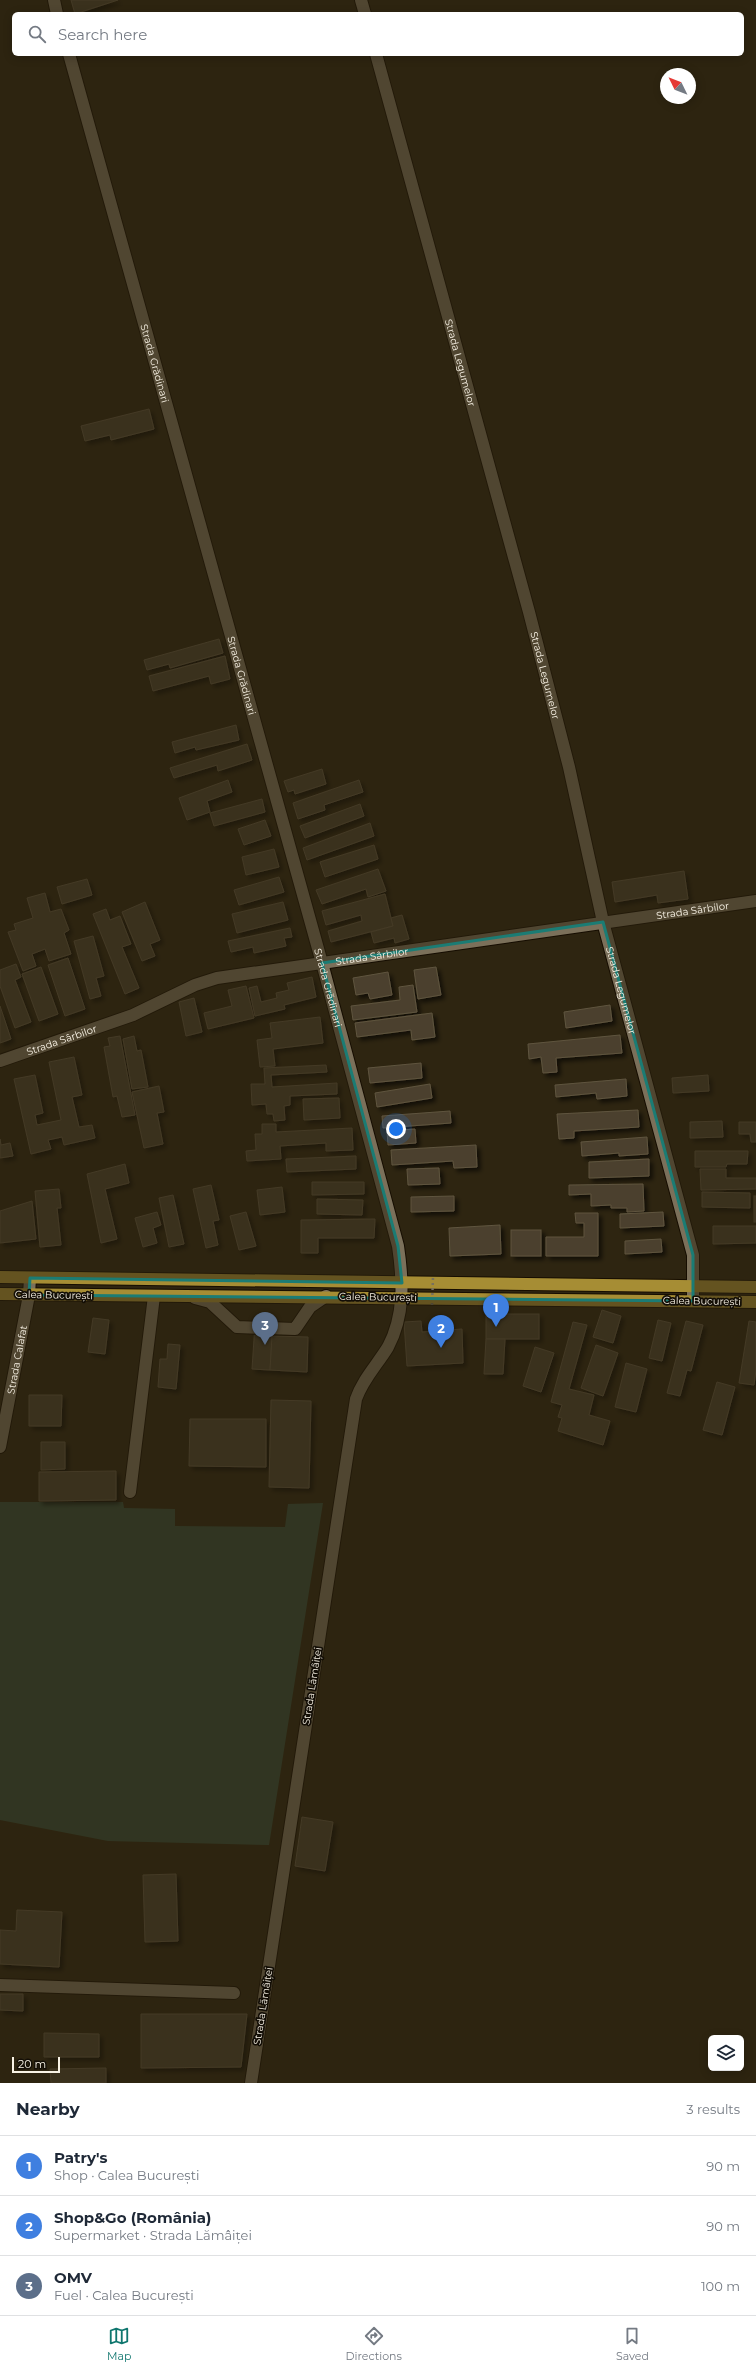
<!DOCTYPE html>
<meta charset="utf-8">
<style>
:root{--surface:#fff;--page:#f2f2f3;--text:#1f2937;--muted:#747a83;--line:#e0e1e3;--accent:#0f766e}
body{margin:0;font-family:Montserrat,sans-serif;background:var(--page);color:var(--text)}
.controls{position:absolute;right:12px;bottom:12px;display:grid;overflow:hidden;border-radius:6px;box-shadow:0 2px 10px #0003}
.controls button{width:36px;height:36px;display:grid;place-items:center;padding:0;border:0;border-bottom:1px solid var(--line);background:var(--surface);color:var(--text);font:20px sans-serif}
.compass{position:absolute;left:660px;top:68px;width:36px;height:36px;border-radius:50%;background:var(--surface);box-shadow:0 2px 10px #0003;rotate:313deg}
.scale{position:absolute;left:12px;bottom:10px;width:48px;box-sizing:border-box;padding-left:4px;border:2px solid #f8f2e5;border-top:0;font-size:11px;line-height:14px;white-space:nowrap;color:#f8f2e5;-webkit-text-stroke:3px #130e06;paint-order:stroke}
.you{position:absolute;left:396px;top:1129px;width:14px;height:14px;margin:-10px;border:3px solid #fff;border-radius:50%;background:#1a73e8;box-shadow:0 0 0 6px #1a73e833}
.badge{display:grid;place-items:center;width:26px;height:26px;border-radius:50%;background:var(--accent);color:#fff;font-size:13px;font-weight:700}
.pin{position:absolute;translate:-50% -33px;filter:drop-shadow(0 1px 2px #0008)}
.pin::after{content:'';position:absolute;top:21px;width:14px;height:12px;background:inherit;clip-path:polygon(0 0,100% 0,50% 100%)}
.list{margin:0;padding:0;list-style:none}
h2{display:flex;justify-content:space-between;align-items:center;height:52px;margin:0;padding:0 16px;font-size:17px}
h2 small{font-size:13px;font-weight:400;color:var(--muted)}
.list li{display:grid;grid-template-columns:26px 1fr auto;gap:12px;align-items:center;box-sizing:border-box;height:60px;padding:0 16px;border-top:1px solid var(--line)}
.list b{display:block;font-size:15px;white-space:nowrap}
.list p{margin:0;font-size:13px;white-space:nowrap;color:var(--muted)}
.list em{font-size:13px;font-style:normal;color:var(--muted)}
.icon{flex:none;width:22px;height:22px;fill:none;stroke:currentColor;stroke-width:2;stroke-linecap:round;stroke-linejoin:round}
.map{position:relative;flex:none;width:756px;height:2083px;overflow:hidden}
.search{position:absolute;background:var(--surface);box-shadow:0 2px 10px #0003;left:12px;right:12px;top:12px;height:44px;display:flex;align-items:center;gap:10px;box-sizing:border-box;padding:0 14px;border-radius:6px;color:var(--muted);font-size:15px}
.sheet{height:232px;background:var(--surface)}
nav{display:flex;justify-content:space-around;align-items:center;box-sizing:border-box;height:56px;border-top:1px solid var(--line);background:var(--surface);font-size:11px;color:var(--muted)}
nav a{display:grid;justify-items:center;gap:2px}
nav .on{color:var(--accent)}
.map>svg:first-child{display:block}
</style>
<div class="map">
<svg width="756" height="2083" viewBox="0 0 756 2083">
<defs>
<filter id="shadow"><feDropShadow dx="3.5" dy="3.5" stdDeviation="2" flood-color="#0009"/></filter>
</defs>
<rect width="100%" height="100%" fill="#2e2511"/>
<polygon fill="#354b38" points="0,1502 123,1502 124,1508 175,1509 175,1526 285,1527 288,1504 323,1503 269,1845 108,1841 0,1820"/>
<g fill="#4b412d" stroke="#5f543f" filter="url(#shadow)">
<polygon points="71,0 118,0 75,14"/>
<polygon points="149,409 154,429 111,440 110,435 85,441 81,426"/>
<polygon points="219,639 223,653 170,668 169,664 147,670 144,660"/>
<polygon points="225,656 230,679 211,684 209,676 153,691 149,676"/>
<polygon points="236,725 239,740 196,750 195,747 175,753 172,742"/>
<polygon points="247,744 252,760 218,771 217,765 174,778 170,768"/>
<polygon points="322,769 326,784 295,794 294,790 288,792 284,781"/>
<polygon points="228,780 232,792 207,801 210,812 187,820 179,798"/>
<polygon points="359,780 363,792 324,805 325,810 298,819 293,803"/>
<polygon points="262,799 265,812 214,826 210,813"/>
<polygon points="360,804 364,816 305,838 300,826"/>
<polygon points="265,820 271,836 244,845 238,829"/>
<polygon points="370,823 374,836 307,860 303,848"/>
<polygon points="374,845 378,859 325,877 320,862"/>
<polygon points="274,849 279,867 246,875 242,857"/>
<polygon points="378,869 386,891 368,897 366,889 322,904 316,890"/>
<polygon points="684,871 688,899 658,903 657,895 615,902 612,882"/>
<polygon points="279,877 284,892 239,905 234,890"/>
<polygon points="87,879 92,895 62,904 57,887"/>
<polygon points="45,893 50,912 61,909 69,930 64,933 71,954 49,961 45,949 32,954 36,966 23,971 8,932 16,930 14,924 33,918 27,898"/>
<polygon points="385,894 393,926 331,942 328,931 362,921 361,915 326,925 322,911"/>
<polygon points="145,902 160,940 150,944 155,956 142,961 122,912"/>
<polygon points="283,902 288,920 237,933 232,914"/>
<polygon points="106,909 110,920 120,916 131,944 122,947 139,988 125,994 93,914"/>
<polygon points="402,915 409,939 395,943 394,938 374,943 371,932 393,926 391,918"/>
<polygon points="290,928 292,937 284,938 286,946 254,953 253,947 231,952 228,941"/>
<polygon points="93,936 104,976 96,978 101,996 90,999 74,941"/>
<polygon points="68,958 85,1009 65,1016 48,965"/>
<polygon points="16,964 21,977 15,980 31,1022 15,1028 0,986 0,970"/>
<polygon points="41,967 58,1014 39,1021 22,974"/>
<polygon points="436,967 441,995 418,999 414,970"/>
<polygon points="388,972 392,995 370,999 368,993 356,995 353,978"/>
<polygon points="312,977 316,997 284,1005 285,1009 255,1016 249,988 257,986 261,1002 277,998 276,993 289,990 287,983"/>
<polygon points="413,985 417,1012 353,1020 351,1006 400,1000 399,987"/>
<polygon points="246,986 254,1018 208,1029 204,1013 232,1006 228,990"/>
<polygon points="194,998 202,1032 186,1036 179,1002"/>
<polygon points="610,1005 612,1021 566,1028 564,1012"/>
<polygon points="0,1006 11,1039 0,1043"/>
<polygon points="432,1013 435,1037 412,1040 411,1030 357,1037 355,1023"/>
<polygon points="320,1017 323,1043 273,1049 275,1066 260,1067 257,1040 272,1038 270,1023"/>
<polygon points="620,1035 622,1053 556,1058 557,1072 543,1073 541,1057 529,1059 528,1044"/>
<polygon points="120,1036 135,1115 122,1117 117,1096 113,1097 104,1047 110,1046 108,1038"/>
<polygon points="134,1036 137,1051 141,1050 148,1087 132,1089 123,1039"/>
<polygon points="74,1057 82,1095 72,1097 79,1127 92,1125 95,1138 64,1145 62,1137 48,1140 51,1149 31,1154 14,1079 35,1075 43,1113 35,1115 37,1125 61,1120 49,1062"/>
<polygon points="421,1063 422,1078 370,1083 368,1068"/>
<polygon points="326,1065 327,1072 271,1075 272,1087 337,1083 337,1094 290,1096 290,1105 284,1106 285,1120 274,1121 273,1114 267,1114 266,1104 252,1105 251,1084 265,1084 264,1068"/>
<polygon points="708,1075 709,1091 673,1093 672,1078"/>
<polygon points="626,1079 627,1096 597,1099 596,1093 556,1097 555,1085"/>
<polygon points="430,1084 432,1098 377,1107 375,1093"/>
<polygon points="159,1086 164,1112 157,1113 163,1144 144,1148 132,1092"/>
<polygon points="339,1098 340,1118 304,1120 303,1099"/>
<polygon points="638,1110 639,1127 574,1131 574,1138 559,1139 557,1114"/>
<polygon points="450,1111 451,1123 383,1128 382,1116"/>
<polygon points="722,1121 723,1137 690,1138 690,1122"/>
<polygon points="739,1122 756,1122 756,1142 751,1142 750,1134 739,1134"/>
<polygon points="262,1124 276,1124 276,1132 352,1128 353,1150 326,1151 326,1143 280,1146 281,1159 247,1161 246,1151 256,1150 255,1134 262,1134"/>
<polygon points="415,1129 416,1143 388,1145 387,1131"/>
<polygon points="647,1137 648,1154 619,1156 619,1153 582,1156 581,1142"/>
<polygon points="0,1139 1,1145 10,1143 13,1156 0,1158"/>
<polygon points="476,1145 477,1167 454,1168 453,1161 392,1165 391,1150"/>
<polygon points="695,1151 748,1151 747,1164 727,1164 726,1167 695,1167"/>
<polygon points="356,1156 356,1169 287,1172 286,1159"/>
<polygon points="649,1159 649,1176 589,1178 589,1162"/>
<polygon points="125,1164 129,1183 105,1189 117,1239 101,1243 87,1174"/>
<polygon points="439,1168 440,1184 408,1185 407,1169"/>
<polygon points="700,1169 726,1169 726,1178 756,1178 756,1189 701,1190"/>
<polygon points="312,1182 364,1182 364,1194 312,1195"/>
<polygon points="643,1184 644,1211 627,1212 627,1208 611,1208 611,1205 591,1206 591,1194 569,1195 569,1185"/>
<polygon points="211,1185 219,1220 213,1221 218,1245 206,1248 193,1189"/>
<polygon points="282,1187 285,1212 260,1215 257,1190"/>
<polygon points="59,1189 61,1208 57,1208 61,1245 40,1247 35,1191"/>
<polygon points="702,1192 750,1193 750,1208 702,1207"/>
<polygon points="173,1195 184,1244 169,1247 159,1198"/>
<polygon points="454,1196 454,1211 411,1212 411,1197"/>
<rect x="754" y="1196" width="2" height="26"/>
<polygon points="317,1199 363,1200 362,1215 317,1214"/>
<polygon points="32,1201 36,1239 0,1243 0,1211"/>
<polygon points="157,1212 161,1225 153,1228 157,1243 143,1247 135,1218"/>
<polygon points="246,1212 256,1246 239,1250 230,1216"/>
<polygon points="663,1212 664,1226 620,1228 620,1214"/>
<polygon points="575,1213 598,1213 598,1256 546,1256 546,1237 584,1237 584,1223 576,1223"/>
<polygon points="375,1219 374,1238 318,1238 318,1253 301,1253 301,1220"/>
<polygon points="500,1225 501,1254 450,1256 449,1228"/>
<polygon points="713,1226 756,1226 756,1243 713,1244"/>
<rect x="511" y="1230" width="30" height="26"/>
<polygon points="661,1239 662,1252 625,1254 625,1241"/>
<polygon points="602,1310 621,1316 613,1343 593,1337"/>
<rect x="486" y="1314" width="53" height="25"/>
<polygon points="93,1318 109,1320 105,1354 88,1352"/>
<polygon points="658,1320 671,1323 662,1361 649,1358"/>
<polygon points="421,1321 422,1332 462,1329 463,1363 407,1366 404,1322"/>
<polygon points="686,1321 703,1325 691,1371 687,1370 680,1396 667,1393"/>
<polygon points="749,1321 756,1322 756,1370 754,1385 739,1383"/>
<polygon points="573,1322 587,1325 569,1389 594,1395 589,1415 610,1421 603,1445 558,1431 562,1418 558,1417 562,1405 551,1402"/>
<polygon points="255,1324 273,1325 270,1370 252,1369"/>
<polygon points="272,1336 308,1337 307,1372 270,1370"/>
<polygon points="486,1339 505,1339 503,1374 484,1374"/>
<polygon points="168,1344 180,1345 176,1389 158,1387 160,1359 167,1359"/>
<polygon points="596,1345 618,1353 603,1396 581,1388"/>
<polygon points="535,1347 554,1353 541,1392 523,1386"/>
<polygon points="626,1363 647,1369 636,1412 615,1407"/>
<polygon points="717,1382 735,1387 722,1435 703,1430"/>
<polygon points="29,1395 62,1395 61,1426 29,1426"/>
<polygon points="271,1400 311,1401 309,1488 269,1487"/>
<polygon points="190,1419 266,1419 266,1467 189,1466"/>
<polygon points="41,1442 65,1442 65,1469 41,1470"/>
<polygon points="116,1471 116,1500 39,1501 39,1472"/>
<polygon points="302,1817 333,1822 325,1871 295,1866"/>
<polygon points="176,1874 178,1941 145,1942 143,1875"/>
<polygon points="17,1910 62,1912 59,1967 0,1964 0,1930 16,1931"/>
<polygon points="0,1994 23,1994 23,2011 0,2010"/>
<polygon points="141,2014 247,2014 241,2067 141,2068"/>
<polygon points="44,2033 99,2034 99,2057 44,2057"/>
<polygon points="106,2068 106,2083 51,2083 50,2069"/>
</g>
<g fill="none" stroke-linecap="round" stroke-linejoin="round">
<defs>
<g id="minor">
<polyline points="54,0 57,14"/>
<polyline points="361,0 365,14"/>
<path id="s1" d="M69,54L322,963L398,1246C403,1280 405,1315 388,1347C377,1365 363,1379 356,1399L251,2083"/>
<path id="s2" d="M376,54L529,612L569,767L603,922L693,1255V1301"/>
<path id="s3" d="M0,1061L133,1015L195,985L217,978L756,901"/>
<polyline points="195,1298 210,1302 237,1327 295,1329 310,1307 326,1296"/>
<path id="s4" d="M0,1447L29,1295L30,1278"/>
<polyline points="130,1492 154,1296"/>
<polyline points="0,1985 234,1993"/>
</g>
<g id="major">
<polyline points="0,1277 756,1287"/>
<polyline points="0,1294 756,1302"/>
</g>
</defs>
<use href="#minor" stroke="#160d00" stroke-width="14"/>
<use href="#major" stroke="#160d00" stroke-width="14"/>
<use href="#minor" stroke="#7b705a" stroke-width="12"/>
<use href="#major" stroke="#a68d34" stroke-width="12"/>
<polyline stroke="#77705e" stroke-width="2.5" stroke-dasharray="2 3" stroke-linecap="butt" points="432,1305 433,1277"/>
</g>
<path d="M0 0H756V2083H0ZM603,922L693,1255V1301L29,1295L30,1278L402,1283L398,1246L322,963Z" fill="#2e2511" fill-opacity=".55" fill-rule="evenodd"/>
<path fill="none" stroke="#1b7c74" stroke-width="3" stroke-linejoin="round" d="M603,922L693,1255V1301L29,1295L30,1278L402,1283L398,1246L322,963Z"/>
<g text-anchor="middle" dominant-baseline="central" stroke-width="3.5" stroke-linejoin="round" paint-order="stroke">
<g font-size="10" fill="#f8f2e5" stroke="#130e06">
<text stroke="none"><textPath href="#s1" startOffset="321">Strada Grădinari</textPath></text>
<text stroke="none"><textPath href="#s2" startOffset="320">Strada Legumelor</textPath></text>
<text stroke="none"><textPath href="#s1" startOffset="645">Strada Grădinari</textPath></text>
<text stroke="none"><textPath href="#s2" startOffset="644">Strada Legumelor</textPath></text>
<text stroke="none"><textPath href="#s3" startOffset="713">Strada Sârbilor</textPath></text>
<text stroke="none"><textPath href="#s3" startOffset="389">Strada Sârbilor</textPath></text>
<text stroke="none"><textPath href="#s1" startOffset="969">Strada Grădinari</textPath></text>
<text stroke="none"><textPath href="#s2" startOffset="968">Strada Legumelor</textPath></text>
<text stroke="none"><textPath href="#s3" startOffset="65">Strada Sârbilor</textPath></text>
<text transform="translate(54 1295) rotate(1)">Calea București</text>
<text transform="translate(378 1297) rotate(1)">Calea București</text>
<text transform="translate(702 1301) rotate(1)">Calea București</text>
<text stroke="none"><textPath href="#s4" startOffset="89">Strada Calafat</textPath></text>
<text transform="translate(312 1686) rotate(-81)">Strada Lămâiței</text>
<text transform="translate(263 2006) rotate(-81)">Strada Lămâiței</text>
</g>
</g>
</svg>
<div class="controls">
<button><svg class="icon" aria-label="layers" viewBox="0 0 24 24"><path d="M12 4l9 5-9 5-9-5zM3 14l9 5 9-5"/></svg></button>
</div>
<svg class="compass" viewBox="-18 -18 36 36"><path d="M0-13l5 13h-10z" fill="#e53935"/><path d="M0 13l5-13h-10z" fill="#747a83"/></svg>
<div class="scale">20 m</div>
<div class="you"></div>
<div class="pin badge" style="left:496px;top:1327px;background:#3f7fe0">1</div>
<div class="pin badge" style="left:441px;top:1348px;background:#3f7fe0">2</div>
<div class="pin badge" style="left:265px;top:1345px;background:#5c6f8a">3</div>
<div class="search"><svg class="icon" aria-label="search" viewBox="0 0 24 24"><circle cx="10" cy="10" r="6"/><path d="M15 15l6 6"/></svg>Search here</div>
</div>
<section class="sheet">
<h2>Nearby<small>3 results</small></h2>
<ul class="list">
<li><span class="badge" style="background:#3f7fe0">1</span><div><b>Patry's</b><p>Shop · Calea București</p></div><em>90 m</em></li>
<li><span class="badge" style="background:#3f7fe0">2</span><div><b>Shop&amp;Go (România)</b><p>Supermarket · Strada Lămâiței</p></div><em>90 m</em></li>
<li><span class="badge" style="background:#5c6f8a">3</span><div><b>OMV</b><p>Fuel · Calea București</p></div><em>100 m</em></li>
</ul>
</section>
<nav>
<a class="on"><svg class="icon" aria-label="map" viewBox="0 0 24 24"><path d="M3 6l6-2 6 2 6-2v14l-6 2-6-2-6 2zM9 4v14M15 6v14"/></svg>Map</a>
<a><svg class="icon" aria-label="directions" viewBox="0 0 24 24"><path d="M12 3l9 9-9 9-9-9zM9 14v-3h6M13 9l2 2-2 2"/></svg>Directions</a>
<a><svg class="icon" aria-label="saved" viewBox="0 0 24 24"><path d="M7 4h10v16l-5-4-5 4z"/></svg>Saved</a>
</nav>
